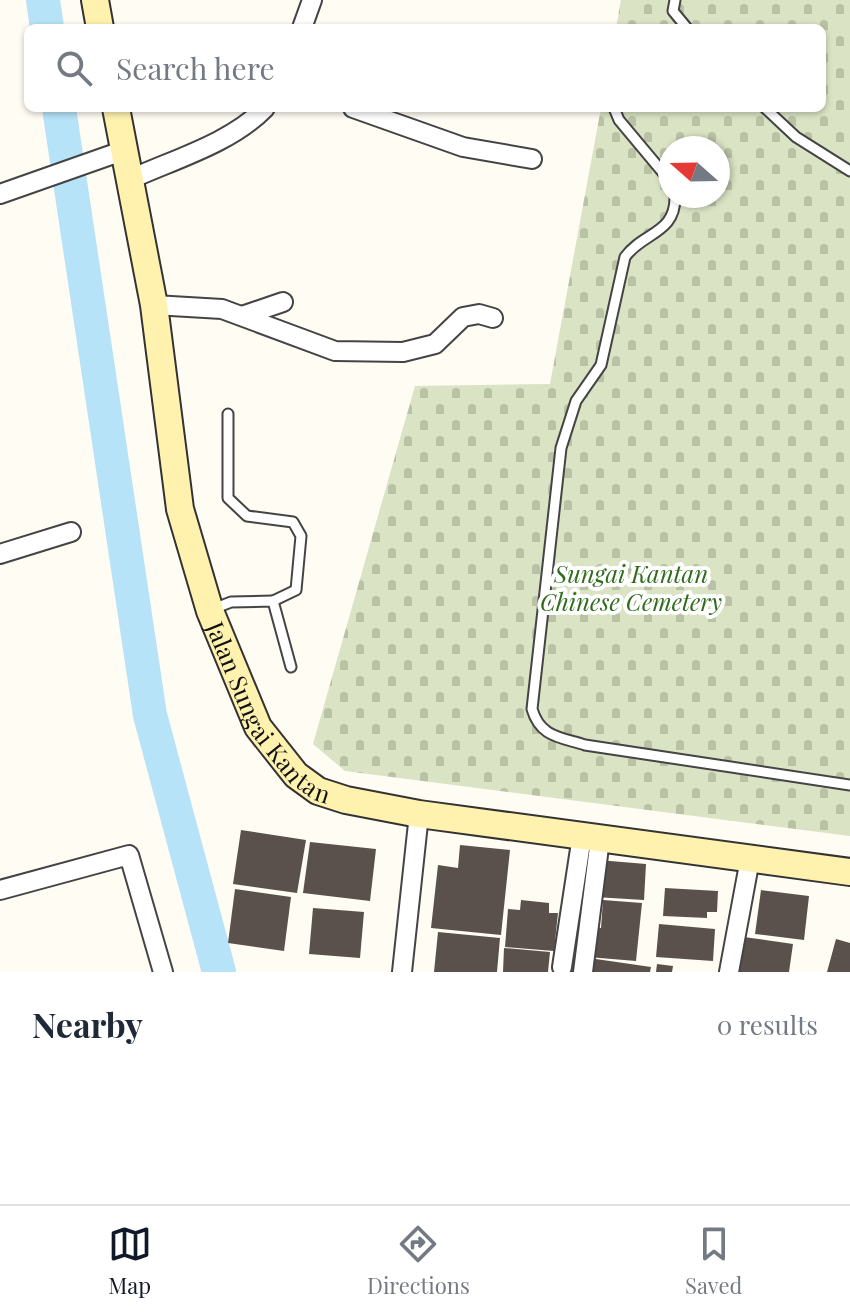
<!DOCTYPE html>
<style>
:root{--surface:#fff;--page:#f2f2f3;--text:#1f2937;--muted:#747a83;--line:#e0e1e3;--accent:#111827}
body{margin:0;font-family:"Playfair Display",serif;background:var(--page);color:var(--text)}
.compass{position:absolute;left:658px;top:136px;width:72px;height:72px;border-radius:50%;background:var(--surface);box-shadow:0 2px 6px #0004;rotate:290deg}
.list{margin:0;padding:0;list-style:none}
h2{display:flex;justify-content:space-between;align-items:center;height:104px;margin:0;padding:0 32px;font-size:34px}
h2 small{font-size:26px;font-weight:400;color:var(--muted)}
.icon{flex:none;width:44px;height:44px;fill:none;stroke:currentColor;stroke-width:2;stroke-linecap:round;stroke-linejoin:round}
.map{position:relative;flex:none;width:850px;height:972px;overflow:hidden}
.search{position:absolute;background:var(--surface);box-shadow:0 2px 6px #0004;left:24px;right:24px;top:24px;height:88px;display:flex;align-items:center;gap:20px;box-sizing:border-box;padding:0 28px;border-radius:12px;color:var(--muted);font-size:30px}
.sheet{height:232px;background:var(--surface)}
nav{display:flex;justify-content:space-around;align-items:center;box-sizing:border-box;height:112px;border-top:2px solid var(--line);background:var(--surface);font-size:22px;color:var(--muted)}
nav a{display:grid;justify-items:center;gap:4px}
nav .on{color:var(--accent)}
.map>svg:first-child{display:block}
</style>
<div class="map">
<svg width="850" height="972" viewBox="0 0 850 972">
<defs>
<pattern id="cemetery-stones" width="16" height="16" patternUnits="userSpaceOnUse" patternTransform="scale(2)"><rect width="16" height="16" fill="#dae3c3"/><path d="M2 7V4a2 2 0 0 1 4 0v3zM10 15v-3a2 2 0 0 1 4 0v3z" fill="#bac2a6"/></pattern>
</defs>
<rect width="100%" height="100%" fill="#fffcf4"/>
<path fill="url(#cemetery-stones)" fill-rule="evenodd" d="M621,0H850V836L345,771L313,744L415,386L550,384L601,108H822V28H616ZM670,148H718V196H670Z"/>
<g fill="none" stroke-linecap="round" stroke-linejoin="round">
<g stroke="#b7e3f8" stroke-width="34">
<polyline points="43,0 47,28"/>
<polyline points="59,108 150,715 219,972"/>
</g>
</g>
<g fill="#5a514c">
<polygon points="241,830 306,840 297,893 233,884"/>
<polygon points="310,842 376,849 370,901 303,893"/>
<polygon points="460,845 510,850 501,935 431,928 438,865 458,868"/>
<polygon points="598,860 646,864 644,900 595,897"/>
<polygon points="665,888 718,891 717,912 707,912 707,918 663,916"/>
<polygon points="235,889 291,897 284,951 228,943"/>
<polygon points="761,890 809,896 804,940 755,934"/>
<polygon points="521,900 549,903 549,913 558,913 554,951 505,947 508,909 520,910"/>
<polygon points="603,900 642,903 636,961 588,957 591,927 601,928"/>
<polygon points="313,908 364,912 360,958 309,954"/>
<polygon points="659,924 715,929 713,961 656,957"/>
<polygon points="438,932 500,938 497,972 434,972"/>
<polygon points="744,937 793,944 789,972 739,972"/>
<polygon points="836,939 850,943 850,972 827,972"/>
<polygon points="504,948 550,952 548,972 503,972"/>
<polygon points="589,958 651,967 650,972 587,972"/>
<polygon points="657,964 673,966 672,972 656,972"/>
</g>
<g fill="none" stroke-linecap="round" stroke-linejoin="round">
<defs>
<g id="service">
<polyline points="675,0 673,11 687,28"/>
<polyline points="614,108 619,120 670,181"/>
<polyline points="765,108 796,137 850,171"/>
<path d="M675,196C676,234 643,232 625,257L601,365L576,401L561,448L532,709C540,737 560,737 585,745L850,785"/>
<polyline points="228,414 228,498 247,516 293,522 301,536 296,590 273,601"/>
<polyline points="213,609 231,602 273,601 291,667"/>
</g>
<g id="minor">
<polyline points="302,28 312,0"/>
<polyline points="353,108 463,147 532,159"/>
<path d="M131,179C175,159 231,143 265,108"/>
<polyline points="0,194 125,150"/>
<polyline points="154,305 222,309 335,351 403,352 435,344 463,317 479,314 493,318"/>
<polyline points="242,316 283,302"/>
<polyline points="0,554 71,532"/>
<polyline points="0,890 129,855 163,972"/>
<polyline points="562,967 582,836"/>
<polyline points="402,972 419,814"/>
<polyline points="583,972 600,839"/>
<polyline points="729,972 750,859"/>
</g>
<g id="secondary">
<polyline points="95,0 100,28"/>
<path id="s1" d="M116,108L154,305L180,509L210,611L258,727L296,775L318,791L346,800L419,814L850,872"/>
</g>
</defs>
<use href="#service" stroke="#444" stroke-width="13"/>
<use href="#minor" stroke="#444" stroke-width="22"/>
<use href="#secondary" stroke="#333" stroke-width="30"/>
<use href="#service" stroke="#fff" stroke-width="9"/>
<use href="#minor" stroke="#fff" stroke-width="18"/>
<use href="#secondary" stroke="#fff2af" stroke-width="26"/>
</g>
<g text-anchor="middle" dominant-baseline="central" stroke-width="8" stroke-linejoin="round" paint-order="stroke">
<g font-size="24" font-style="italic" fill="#316c1d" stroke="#fff">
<text x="631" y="573">Sungai Kantan<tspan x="631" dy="28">Chinese Cemetery</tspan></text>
</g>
<g font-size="24" fill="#111" stroke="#fff">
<text stroke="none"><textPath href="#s1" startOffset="632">Jalan Sungai Kantan</textPath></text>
</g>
</g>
</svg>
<svg class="compass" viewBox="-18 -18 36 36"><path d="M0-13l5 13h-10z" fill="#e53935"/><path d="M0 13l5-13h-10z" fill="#747a83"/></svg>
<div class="search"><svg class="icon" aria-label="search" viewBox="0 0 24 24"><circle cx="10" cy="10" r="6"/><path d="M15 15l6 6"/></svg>Search here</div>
</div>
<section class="sheet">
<h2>Nearby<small>0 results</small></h2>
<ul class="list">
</ul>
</section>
<nav>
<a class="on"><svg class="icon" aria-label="map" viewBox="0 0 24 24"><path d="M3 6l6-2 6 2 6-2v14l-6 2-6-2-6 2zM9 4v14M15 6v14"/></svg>Map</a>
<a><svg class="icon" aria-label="directions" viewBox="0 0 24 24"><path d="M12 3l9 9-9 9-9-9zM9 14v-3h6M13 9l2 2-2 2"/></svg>Directions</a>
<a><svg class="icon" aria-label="saved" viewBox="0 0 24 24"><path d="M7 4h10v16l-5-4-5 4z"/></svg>Saved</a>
</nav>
